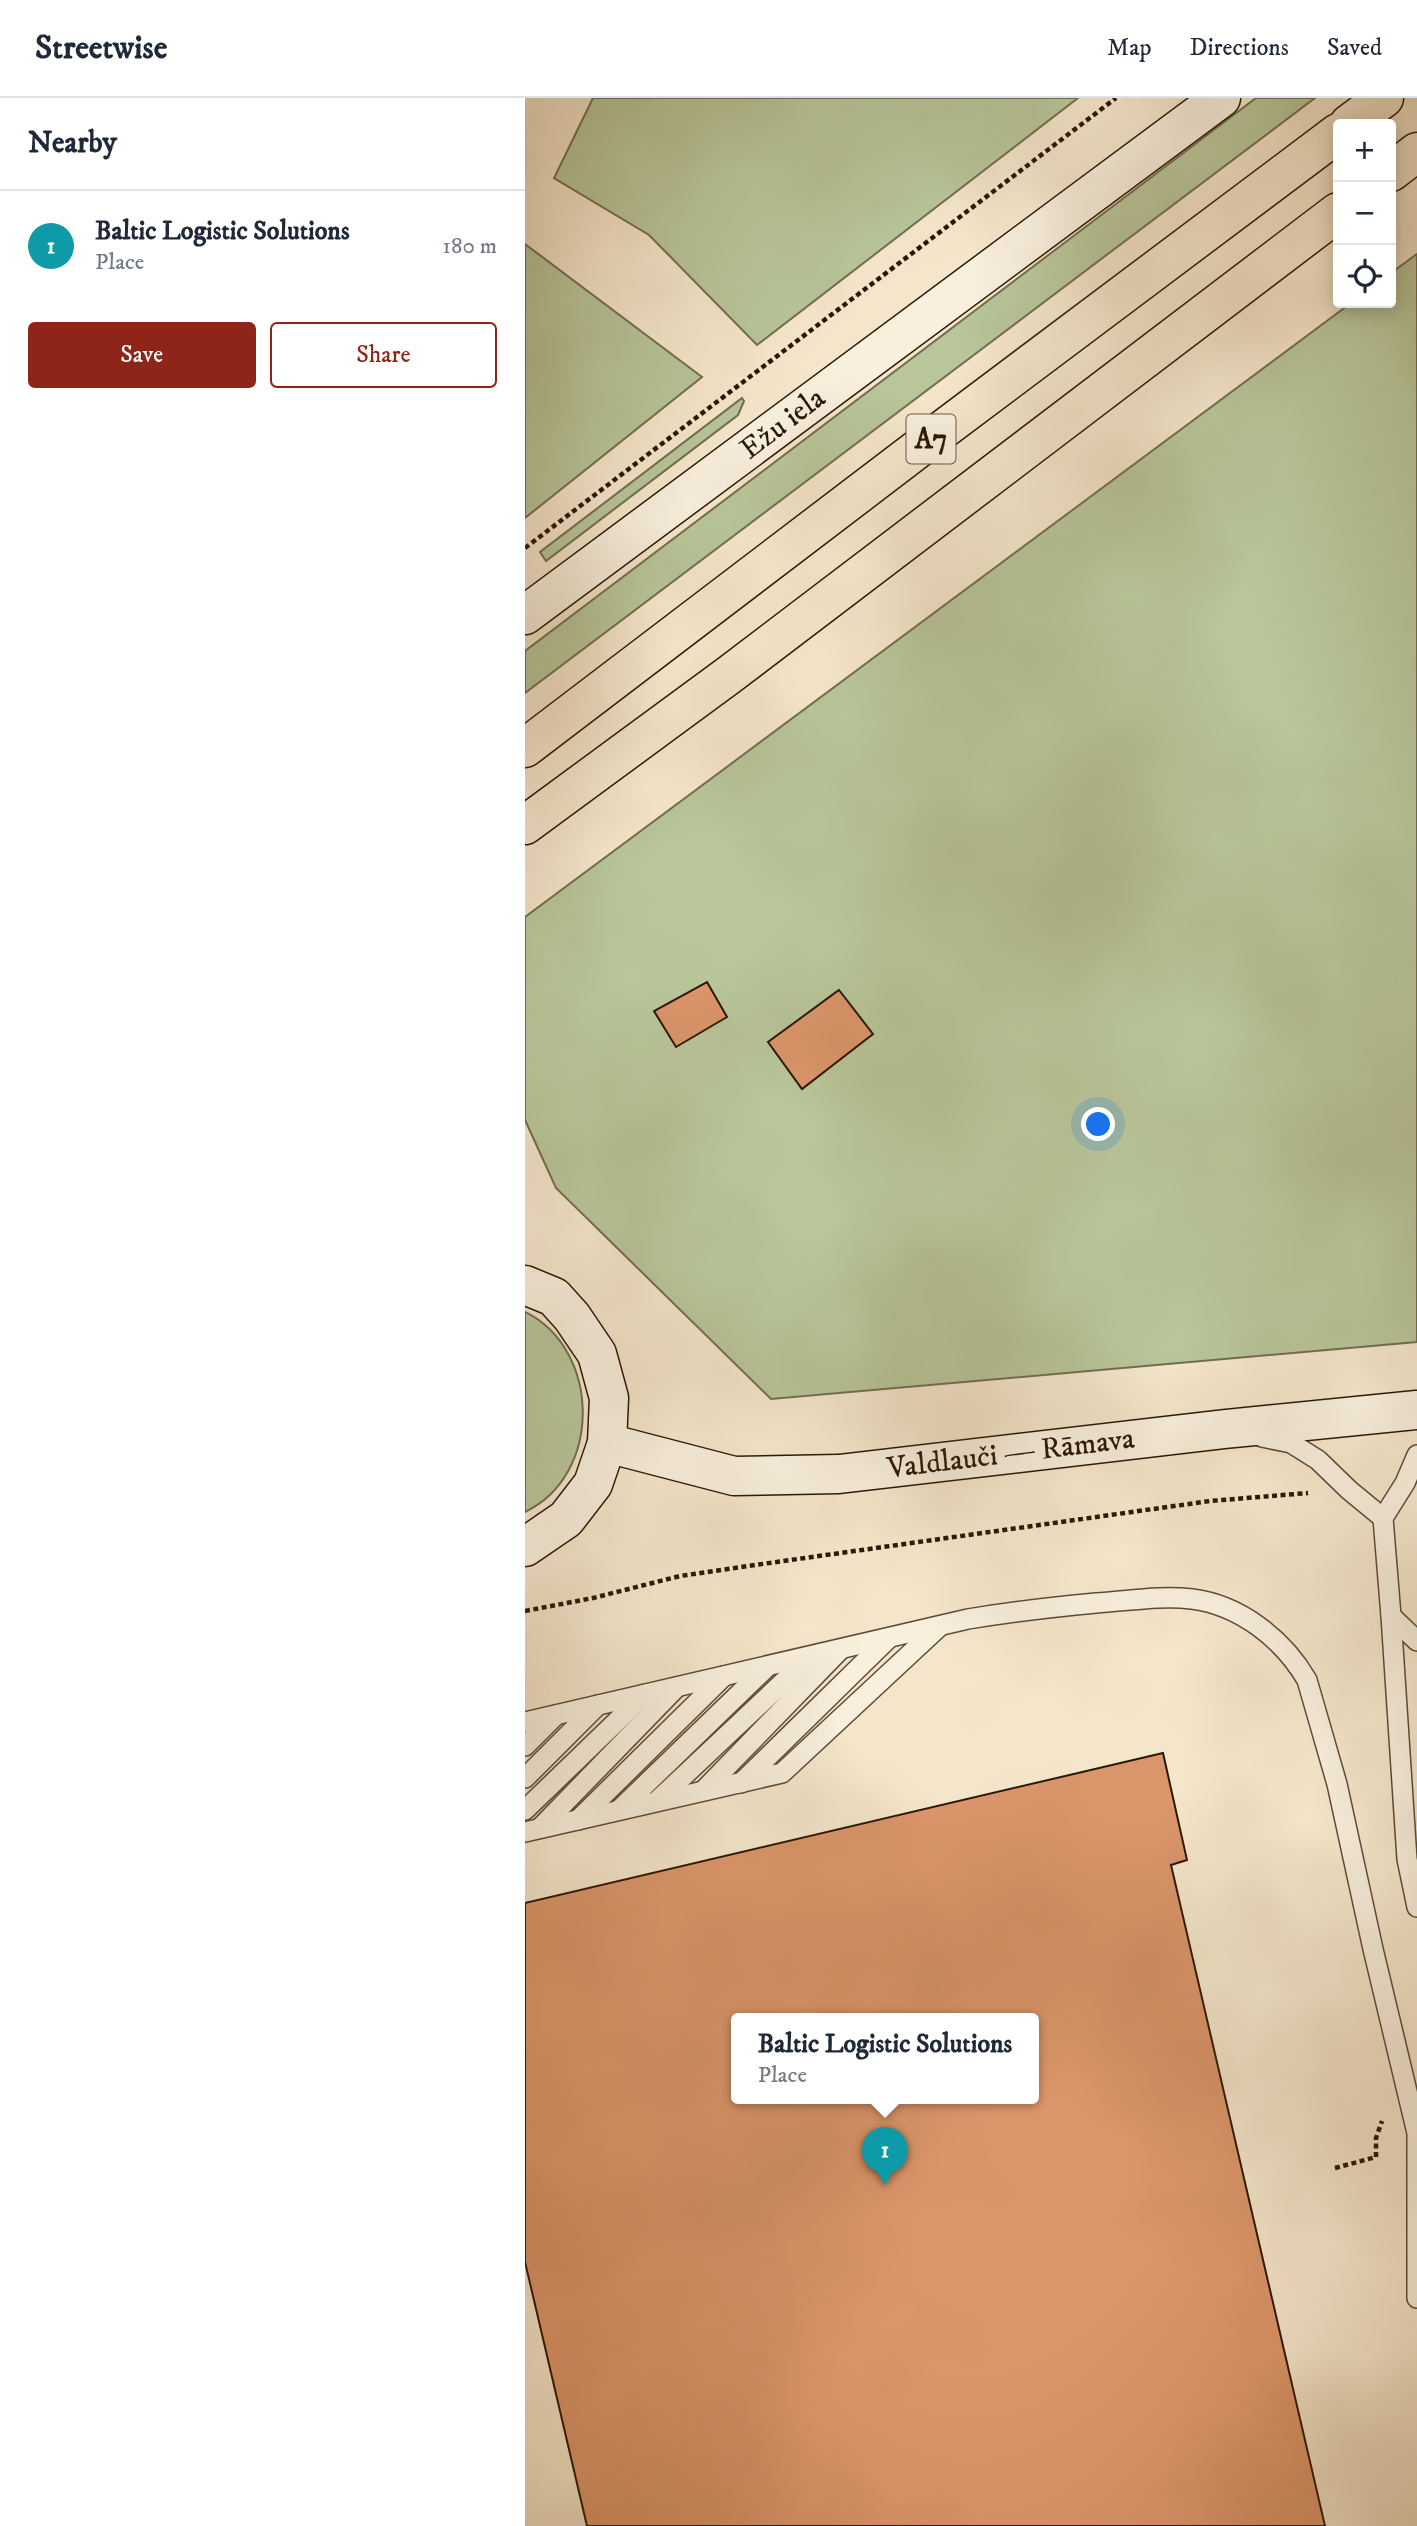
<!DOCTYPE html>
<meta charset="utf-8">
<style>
:root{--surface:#fff;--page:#f6f6f7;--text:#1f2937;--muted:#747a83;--line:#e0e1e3;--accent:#8f2418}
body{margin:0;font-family:"IM FELL DW Pica",serif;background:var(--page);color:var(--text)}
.controls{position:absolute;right:21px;top:21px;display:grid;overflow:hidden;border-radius:7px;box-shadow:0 4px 18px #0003}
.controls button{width:63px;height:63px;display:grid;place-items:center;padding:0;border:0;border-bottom:2px solid var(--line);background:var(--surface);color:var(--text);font:35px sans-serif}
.you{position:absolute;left:574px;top:1027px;width:24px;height:24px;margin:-18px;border:5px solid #fff;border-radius:50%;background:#1a73e8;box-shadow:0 0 0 10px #1a73e833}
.badge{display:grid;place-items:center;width:46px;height:46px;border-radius:50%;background:var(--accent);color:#fff;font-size:23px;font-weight:700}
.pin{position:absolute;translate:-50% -58px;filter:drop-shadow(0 2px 4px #0008)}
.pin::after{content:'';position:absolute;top:37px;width:24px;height:21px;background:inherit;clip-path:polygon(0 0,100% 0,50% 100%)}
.popup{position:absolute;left:206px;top:1915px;width:308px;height:91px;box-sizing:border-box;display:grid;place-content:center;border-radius:7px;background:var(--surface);filter:drop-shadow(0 2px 5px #0005);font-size:23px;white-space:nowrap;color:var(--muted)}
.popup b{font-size:26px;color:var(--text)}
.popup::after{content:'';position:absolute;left:50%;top:100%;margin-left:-14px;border:14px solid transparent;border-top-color:var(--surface)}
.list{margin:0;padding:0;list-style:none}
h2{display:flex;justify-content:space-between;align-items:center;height:91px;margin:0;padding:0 28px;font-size:30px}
h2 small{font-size:23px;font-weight:400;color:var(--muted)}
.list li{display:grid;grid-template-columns:46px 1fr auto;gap:21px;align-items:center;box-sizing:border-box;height:112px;padding:0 28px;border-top:2px solid var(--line)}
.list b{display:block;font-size:26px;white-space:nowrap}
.list p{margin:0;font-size:23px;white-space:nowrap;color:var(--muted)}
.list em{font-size:23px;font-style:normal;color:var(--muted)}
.actions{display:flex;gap:14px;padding:21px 28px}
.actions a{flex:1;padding:16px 0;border:2px solid var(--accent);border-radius:7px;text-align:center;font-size:24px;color:var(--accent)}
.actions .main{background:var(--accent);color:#fff}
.icon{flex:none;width:38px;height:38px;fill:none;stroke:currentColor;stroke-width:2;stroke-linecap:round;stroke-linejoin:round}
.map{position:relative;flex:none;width:892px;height:2428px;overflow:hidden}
header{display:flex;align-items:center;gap:42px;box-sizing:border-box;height:98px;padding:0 35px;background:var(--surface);border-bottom:2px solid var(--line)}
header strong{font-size:33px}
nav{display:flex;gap:38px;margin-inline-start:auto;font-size:24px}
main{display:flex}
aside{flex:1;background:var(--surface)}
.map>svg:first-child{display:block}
</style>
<header>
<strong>Streetwise</strong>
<nav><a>Map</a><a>Directions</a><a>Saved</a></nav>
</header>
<main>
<aside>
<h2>Nearby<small></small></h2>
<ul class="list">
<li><span class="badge" style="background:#0f9aa8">1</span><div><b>Baltic Logistic Solutions</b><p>Place</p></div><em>180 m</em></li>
</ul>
<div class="actions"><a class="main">Save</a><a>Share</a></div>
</aside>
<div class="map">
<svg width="892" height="2428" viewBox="0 0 892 2428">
<rect width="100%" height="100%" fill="#f5e6cb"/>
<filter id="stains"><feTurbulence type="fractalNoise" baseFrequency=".00286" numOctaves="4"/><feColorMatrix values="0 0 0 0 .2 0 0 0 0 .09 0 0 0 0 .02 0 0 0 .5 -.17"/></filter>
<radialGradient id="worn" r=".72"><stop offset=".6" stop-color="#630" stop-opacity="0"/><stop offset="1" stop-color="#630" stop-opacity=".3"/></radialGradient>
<g fill="#b8c69a" stroke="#716e50" stroke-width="2">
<polygon points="68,0 553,0 232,247 124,137 29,80"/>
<polygon points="731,0 790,0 0,595 0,553"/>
<polygon points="0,146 177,279 0,420"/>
<polygon points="892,156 892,1244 246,1301 31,1090 0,1022 0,819 826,205 866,205 866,175"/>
<polygon points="217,300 219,303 213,317 21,463 15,454"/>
<path d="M0,1214C76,1251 78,1377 0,1414Z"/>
</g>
<g fill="#db956a" stroke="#2a1707" stroke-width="2" fill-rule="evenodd">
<polygon points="182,884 202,919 151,949 129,913"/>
<polygon points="314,892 348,936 277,991 243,944"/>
<path d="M638,1655L662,1762L646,1767L800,2428H62L0,2164V1805ZM211,1921H509V2001H211Z"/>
</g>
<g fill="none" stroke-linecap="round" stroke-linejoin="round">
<defs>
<g id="service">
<polyline points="737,1339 766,1345 793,1362 824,1392 858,1420"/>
<polyline points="892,1357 880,1385 858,1420 866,1518 892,1543"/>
<polyline points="866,1518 882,1761 892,1809"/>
<path d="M0,1624L443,1521C486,1514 528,1509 571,1505C603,1503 636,1497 667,1501C715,1507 758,1541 782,1582L812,1686L848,1851L892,2035V2200"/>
<polyline points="0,1648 31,1617"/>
<polyline points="0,1680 73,1607"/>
<polyline points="216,1685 364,1540"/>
<polyline points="179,1692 316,1551"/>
<polyline points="132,1703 286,1558"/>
<polyline points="0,1712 120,1596"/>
<polyline points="94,1712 243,1568"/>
<polyline points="53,1722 199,1578"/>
<polyline points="15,1730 152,1589"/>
<polyline points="0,1734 257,1675 415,1528"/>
</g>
<g id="secondary">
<polyline points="0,517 696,0"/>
<polyline points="0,1187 29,1199 47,1219 72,1256 84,1300 82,1345 68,1386 41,1421 0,1449"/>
<polyline points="82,1345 209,1378 314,1376 700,1331 892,1312"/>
</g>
<g id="trunk">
<polyline points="866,74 892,54"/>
<polyline points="0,727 204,577 813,114"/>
</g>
<g id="motorway">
<polyline points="824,26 859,0"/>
<polyline points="0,650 424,327 813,35"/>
</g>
</defs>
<use href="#service" stroke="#5d4b38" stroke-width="22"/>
<use href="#secondary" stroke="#2a1707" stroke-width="41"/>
<use href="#trunk" stroke="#2a1707" stroke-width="41"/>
<use href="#motorway" stroke="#2a1707" stroke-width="41"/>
<g stroke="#2a1707" stroke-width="4.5" stroke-dasharray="5 3.5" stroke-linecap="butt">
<polyline points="0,450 591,0"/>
<polyline points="0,1513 68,1500 155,1478 223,1468 685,1403 783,1395"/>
<polyline points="810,2070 851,2059 851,2040 857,2023"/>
</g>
<use href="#service" stroke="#f8efdd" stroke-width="19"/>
<use href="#secondary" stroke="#f8efdd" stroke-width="38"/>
<use href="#trunk" stroke="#f5e6cb" stroke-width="38"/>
<use href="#motorway" stroke="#f5e6cb" stroke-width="38"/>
</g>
<g text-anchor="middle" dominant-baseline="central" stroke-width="5" stroke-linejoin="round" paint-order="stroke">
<rect fill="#f8efdd" stroke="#685847" stroke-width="2" x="381.5" y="316.5" width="49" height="49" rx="5"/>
<g font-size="28" font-weight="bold" fill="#2a1707">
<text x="406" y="341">A7</text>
</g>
<g font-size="30" fill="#2a1707" stroke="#f8efdd">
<text transform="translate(258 326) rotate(-37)">Ežu iela</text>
<text transform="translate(486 1356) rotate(-7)">Valdlauči — Rāmava</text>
</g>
</g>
<rect width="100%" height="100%" filter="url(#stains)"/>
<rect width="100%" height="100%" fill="url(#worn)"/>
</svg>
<div class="controls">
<button>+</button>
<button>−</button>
<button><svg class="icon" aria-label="locate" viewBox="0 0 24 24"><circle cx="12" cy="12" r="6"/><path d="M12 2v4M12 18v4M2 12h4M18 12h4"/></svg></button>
</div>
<div class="you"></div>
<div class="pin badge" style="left:360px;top:2087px;background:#0f9aa8">1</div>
<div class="popup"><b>Baltic Logistic Solutions</b>Place</div>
</div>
</main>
